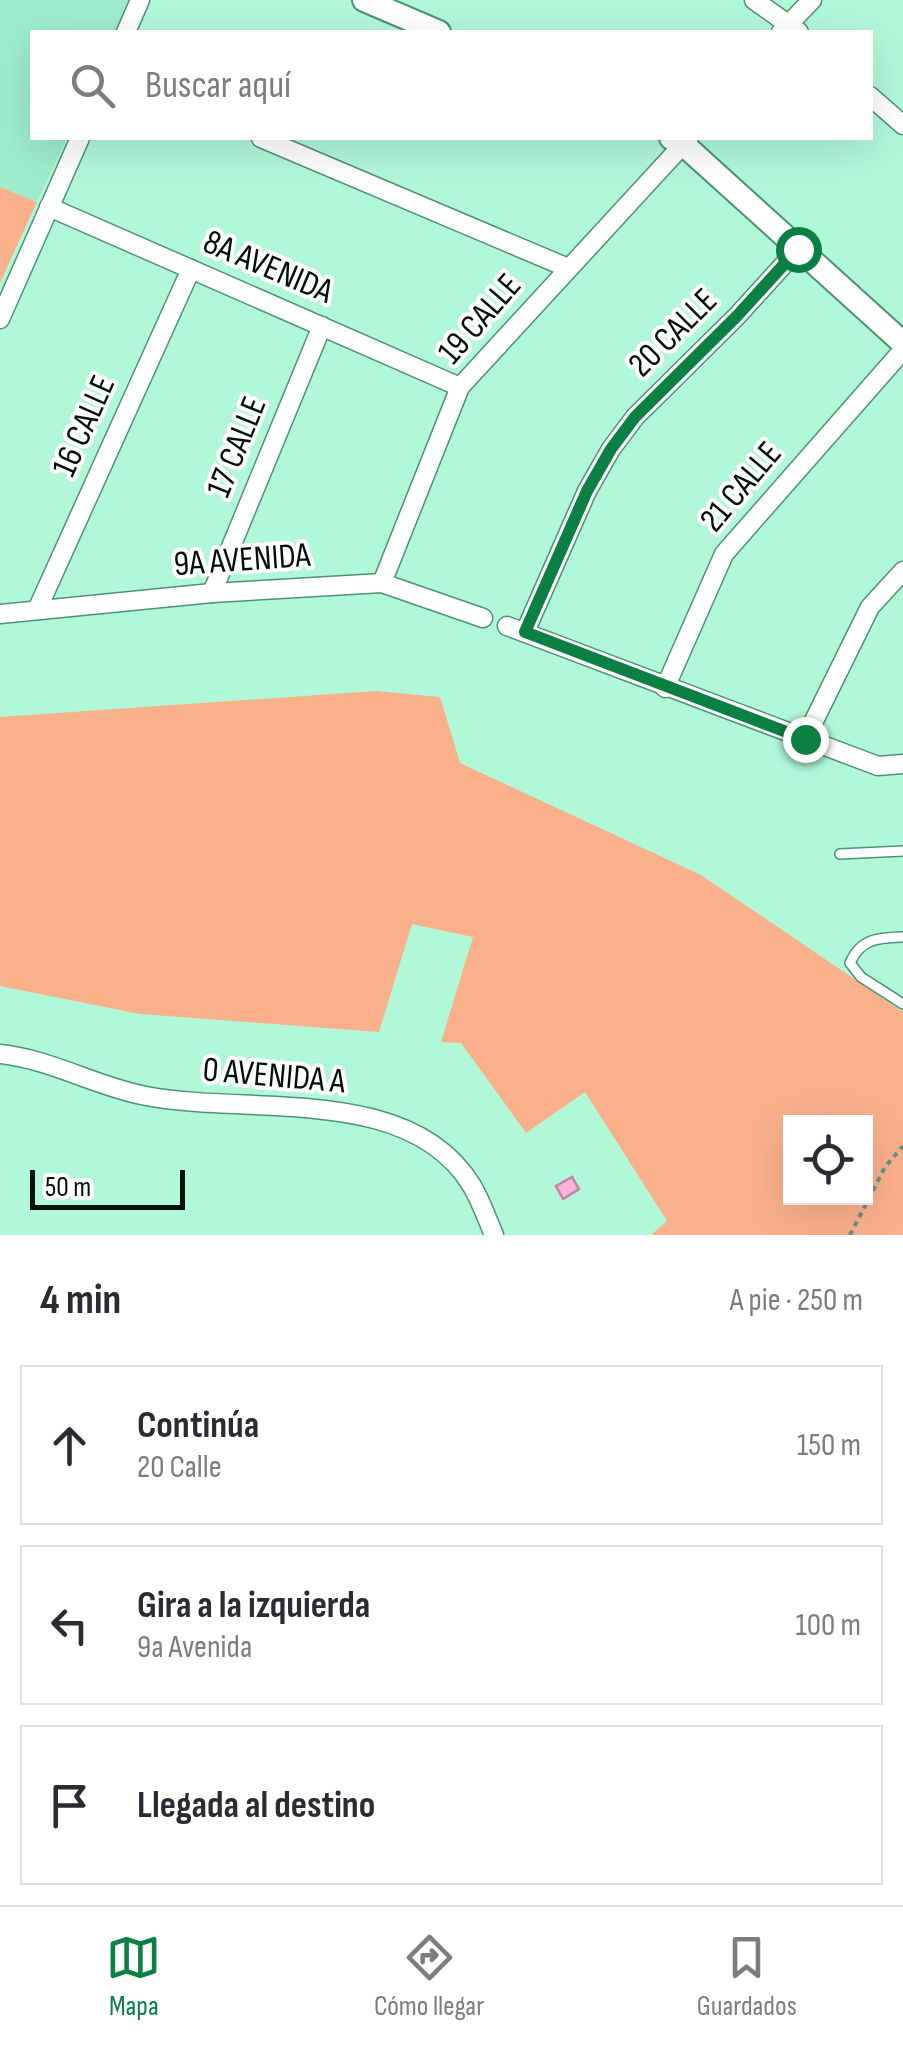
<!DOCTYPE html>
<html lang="es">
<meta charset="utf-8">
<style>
:root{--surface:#fff;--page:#f2f2f3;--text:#2b2b33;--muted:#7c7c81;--line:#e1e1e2;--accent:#0b8043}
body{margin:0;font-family:"Sofia Sans Condensed",sans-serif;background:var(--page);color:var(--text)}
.controls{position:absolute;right:30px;bottom:30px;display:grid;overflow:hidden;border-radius:0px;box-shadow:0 10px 40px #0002}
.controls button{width:90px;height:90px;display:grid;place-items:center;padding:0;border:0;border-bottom:2px solid var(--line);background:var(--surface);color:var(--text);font:50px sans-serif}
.scale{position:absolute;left:30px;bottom:25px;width:155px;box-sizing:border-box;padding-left:10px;border:5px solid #001108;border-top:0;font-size:28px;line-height:35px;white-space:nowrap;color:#001108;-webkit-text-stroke:8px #fff;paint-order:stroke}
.stop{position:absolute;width:30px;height:30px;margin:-22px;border:8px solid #0b8043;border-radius:50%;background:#fff}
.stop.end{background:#0b8043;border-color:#fff;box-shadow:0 2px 10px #0008}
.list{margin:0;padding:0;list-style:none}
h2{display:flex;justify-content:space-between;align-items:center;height:130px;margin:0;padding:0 40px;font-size:42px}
h2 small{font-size:32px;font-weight:400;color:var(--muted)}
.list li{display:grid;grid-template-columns:65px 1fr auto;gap:30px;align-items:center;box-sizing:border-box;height:160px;margin:0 20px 20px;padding:0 20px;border:2px solid var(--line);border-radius:0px}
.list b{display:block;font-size:38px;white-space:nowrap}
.list p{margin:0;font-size:32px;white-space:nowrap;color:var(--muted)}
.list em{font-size:32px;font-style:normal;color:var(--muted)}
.icon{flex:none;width:55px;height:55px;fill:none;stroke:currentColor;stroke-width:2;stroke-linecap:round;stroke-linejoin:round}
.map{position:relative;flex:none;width:903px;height:1235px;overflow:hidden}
.search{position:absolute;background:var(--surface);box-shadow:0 10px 40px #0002;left:30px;right:30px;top:30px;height:110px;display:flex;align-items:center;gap:25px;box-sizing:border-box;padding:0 35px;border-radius:0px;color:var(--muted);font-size:38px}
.sheet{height:670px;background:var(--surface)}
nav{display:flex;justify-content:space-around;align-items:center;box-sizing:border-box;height:140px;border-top:2px solid var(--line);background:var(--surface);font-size:28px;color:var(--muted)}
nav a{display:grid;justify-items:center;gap:5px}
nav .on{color:var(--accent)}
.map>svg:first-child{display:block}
</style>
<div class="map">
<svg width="903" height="1235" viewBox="0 0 903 1235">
<rect width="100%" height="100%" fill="#b1f8d9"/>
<polygon fill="#9dedcc" points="0,0 131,0 116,32 32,32 32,138 67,138 37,202 0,187"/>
<g fill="#fbb08c" fill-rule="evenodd">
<polygon points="0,187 37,202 0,283"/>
<path d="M376,691L440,697L460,763L701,875L903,1012V1235H651L667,1221L585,1092L526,1133L461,1043L441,1042L473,937L412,924L379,1032L140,1014L0,986V717ZM866,1122V1198H790V1122Z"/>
</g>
<polygon fill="#feb1da" stroke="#c186a5" stroke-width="2.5" points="572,1177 579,1189 563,1199 556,1186"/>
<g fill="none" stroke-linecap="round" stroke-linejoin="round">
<defs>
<g id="service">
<polyline points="840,854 903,851"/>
<path d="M903,937C878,938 861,938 850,963L861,977L903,1004"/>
</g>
<g id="minor">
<polyline points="754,0 799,32"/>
<polyline points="126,32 140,0"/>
<polyline points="781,32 812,0"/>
<polyline points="870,96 903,125"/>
<polyline points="261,138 568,268"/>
<polyline points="49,207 460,387"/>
<polyline points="0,319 80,138"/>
<polyline points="382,583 460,387 689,138"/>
<polyline points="212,593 322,326"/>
<polyline points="37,610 191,269"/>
<polyline points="0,614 212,593 382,583 483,618"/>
<polyline points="507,626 878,766 903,764"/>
<polyline points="525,632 587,491 611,449 635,417 737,316 798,249"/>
<polyline points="665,688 724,554 903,350"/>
<polyline points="805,739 870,607 903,571"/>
<path d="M0,1054C50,1059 97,1087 146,1096C249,1116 410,1083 472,1186C481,1201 487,1219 494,1235"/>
</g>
<g id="tertiary">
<polyline points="364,0 439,32"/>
<polyline points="671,138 683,144 903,343"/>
</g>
</defs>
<use href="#service" stroke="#4d9277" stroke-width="12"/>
<use href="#minor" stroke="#4d9277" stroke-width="21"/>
<use href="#tertiary" stroke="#4d9277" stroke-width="26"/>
<polyline stroke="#65957f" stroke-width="4" stroke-dasharray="5 5" stroke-linecap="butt" points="850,1235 885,1167 903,1146"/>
<use href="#service" stroke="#fff" stroke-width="9"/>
<use href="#minor" stroke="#fff" stroke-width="18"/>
<use href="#tertiary" stroke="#fff" stroke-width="22"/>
</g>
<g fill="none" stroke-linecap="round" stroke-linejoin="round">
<polyline stroke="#0b8043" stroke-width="12" points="798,249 737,316 635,417 611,449 587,491 525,632 805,739"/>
</g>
<g text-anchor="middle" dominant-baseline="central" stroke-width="8" stroke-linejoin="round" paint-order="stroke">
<g font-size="35" fill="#001108" stroke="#fff">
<text transform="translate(268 267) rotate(23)">8A AVENIDA</text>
<text transform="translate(480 319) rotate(-49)">19 CALLE</text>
<text transform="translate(673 333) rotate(-45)">20 CALLE</text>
<text transform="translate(84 426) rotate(-66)">16 CALLE</text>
<text transform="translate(237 447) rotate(-68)">17 CALLE</text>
<text transform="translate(741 487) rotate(-50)">21 CALLE</text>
<text transform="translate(242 560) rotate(-4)">9A AVENIDA</text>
<text transform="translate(274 1076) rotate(5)">0 AVENIDA A</text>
</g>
</g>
</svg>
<div class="controls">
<button><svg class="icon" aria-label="locate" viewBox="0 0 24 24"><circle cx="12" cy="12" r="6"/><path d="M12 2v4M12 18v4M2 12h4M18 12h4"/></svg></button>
</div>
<div class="scale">50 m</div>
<div class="stop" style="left:798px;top:249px"></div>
<div class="stop end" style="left:805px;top:739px"></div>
<div class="search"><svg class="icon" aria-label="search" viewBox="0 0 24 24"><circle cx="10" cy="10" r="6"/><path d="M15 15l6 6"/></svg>Buscar aquí</div>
</div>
<section class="sheet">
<h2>4 min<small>A pie · 250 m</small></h2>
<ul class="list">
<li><svg class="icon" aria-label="ahead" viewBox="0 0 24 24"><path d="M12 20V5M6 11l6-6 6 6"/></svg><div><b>Continúa</b><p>20 Calle</p></div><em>150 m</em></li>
<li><svg class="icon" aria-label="left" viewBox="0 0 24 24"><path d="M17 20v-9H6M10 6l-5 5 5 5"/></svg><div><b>Gira a la izquierda</b><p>9a Avenida</p></div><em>100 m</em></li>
<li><svg class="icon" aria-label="arrive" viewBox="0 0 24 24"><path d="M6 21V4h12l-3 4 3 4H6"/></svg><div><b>Llegada al destino</b></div></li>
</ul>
</section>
<nav>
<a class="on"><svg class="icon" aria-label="map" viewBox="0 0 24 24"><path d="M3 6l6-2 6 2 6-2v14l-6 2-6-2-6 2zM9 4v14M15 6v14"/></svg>Mapa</a>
<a><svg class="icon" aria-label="directions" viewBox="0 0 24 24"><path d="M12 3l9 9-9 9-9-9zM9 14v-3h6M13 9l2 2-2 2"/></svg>Cómo llegar</a>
<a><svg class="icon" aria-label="saved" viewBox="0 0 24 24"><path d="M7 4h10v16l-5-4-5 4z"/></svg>Guardados</a>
</nav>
